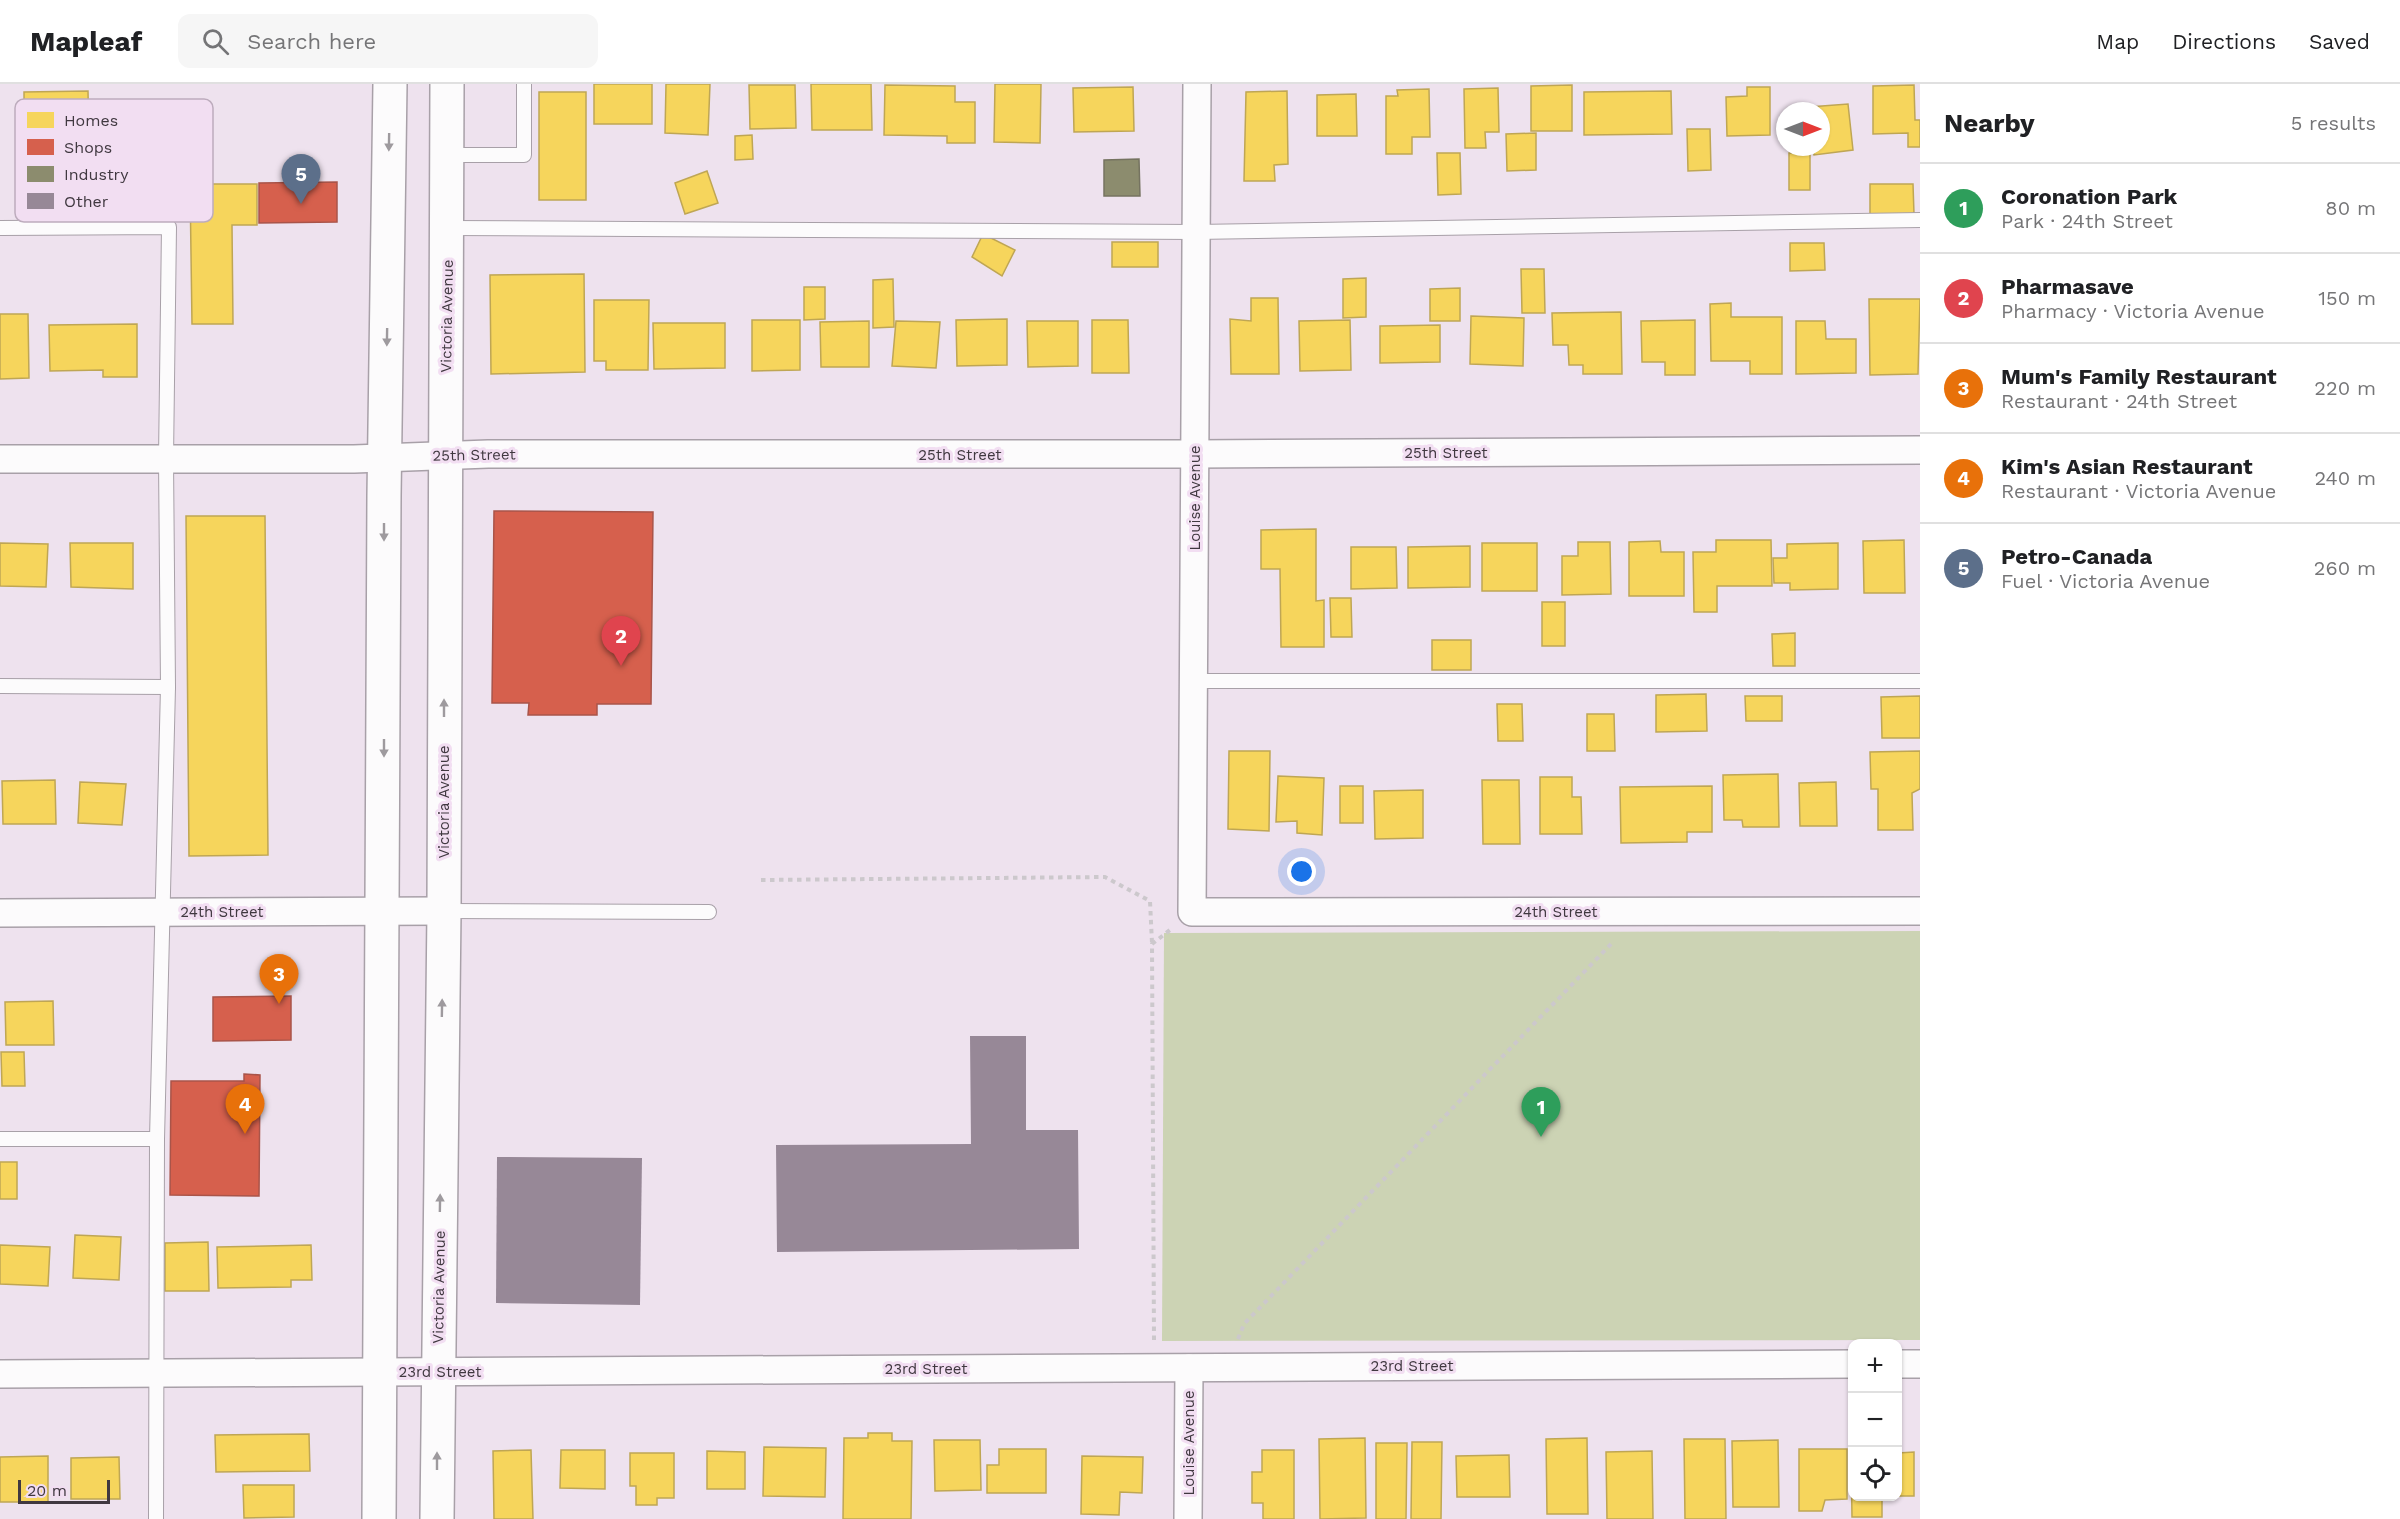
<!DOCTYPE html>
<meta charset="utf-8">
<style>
:root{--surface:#fff;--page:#f6f6f6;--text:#202124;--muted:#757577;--line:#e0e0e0;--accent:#7d747d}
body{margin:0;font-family:"Work Sans",sans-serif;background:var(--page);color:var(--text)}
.controls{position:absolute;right:18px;bottom:18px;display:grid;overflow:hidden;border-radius:12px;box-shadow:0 2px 4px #0004}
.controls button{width:54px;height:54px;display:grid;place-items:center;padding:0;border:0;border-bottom:2px solid var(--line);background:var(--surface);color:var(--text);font:30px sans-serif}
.compass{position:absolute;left:1776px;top:18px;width:54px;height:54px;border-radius:50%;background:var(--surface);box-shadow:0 2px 4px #0004;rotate:90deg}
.scale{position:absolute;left:18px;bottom:15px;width:92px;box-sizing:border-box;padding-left:6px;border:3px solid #403840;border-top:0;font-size:16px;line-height:21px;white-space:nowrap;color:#403840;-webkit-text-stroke:4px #f2def2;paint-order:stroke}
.you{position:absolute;left:1302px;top:788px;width:21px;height:21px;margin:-15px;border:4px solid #fff;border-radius:50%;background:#1a73e8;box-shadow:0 0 0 9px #1a73e833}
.badge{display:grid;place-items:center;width:39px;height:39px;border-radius:50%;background:var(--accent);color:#fff;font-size:20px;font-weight:700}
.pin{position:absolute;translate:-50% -50px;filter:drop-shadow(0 2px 3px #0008)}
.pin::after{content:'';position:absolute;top:32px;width:21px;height:18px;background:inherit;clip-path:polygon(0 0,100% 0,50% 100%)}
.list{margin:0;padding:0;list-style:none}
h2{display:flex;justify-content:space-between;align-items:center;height:78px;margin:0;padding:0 24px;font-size:26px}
h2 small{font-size:20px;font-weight:400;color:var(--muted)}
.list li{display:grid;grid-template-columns:39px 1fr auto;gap:18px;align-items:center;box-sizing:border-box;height:90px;padding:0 24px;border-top:2px solid var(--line)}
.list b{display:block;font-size:22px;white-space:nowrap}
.list p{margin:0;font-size:20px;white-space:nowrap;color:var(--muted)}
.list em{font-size:20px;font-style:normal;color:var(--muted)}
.icon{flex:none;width:33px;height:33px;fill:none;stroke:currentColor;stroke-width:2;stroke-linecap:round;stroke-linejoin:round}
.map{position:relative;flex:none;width:1920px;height:1435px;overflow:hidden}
header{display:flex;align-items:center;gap:36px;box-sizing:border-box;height:84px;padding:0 30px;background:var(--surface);border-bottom:2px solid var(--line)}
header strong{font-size:28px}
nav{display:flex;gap:33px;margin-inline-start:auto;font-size:21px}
.search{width:420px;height:54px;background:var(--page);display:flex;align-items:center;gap:15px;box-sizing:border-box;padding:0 21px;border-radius:12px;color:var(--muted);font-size:22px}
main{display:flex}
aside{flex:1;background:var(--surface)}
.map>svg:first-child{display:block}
</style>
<header>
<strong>Mapleaf</strong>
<div class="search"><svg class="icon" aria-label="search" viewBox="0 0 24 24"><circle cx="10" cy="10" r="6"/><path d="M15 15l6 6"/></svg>Search here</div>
<nav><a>Map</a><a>Directions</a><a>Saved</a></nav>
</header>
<main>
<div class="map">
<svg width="1920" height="1435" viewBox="0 0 1920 1435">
<rect width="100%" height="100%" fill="#eee2ee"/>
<polygon fill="#ccd3b4" points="1920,847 1920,1256 1162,1257 1164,849"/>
<g fill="#f6d55c" stroke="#bfa654" stroke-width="1.5">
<rect x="594" y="0" width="58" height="40"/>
<polygon points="666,0 710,0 708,51 665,49"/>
<polygon points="811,0 871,0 872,46 812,46"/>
<polygon points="995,0 1041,0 1040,59 994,58"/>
<polygon points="749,1 795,1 796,44 750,45"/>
<polygon points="885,1 955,2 955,18 975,18 975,59 947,59 947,52 884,51"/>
<polygon points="1572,1 1572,47 1531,47 1531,2"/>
<polygon points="1914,1 1915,36 1920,36 1920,63 1908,63 1908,49 1873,50 1873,2"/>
<polygon points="1133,3 1134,47 1074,48 1073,4"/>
<polygon points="1747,3 1770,3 1770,51 1727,52 1726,13 1747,12"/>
<polygon points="1498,4 1499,48 1485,48 1486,64 1465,64 1464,5"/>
<polygon points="1429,5 1430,53 1412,53 1412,70 1386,70 1386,12 1398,12 1397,6"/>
<polygon points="88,7 90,120 25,120 24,8"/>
<polygon points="1287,7 1288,80 1274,81 1275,97 1244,97 1246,8"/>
<polygon points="1671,7 1672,50 1584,51 1584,8"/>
<rect x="539" y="8" width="47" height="108"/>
<polygon points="1356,10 1357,52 1317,52 1317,11"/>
<polygon points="1848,20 1853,66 1814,71 1813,63 1821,63 1821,27 1809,27 1809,23"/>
<polygon points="1687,45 1710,45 1711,86 1688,87"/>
<polygon points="1536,49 1536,86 1507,87 1506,50"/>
<polygon points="752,51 753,75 735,76 735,52"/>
<polygon points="1437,69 1460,69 1461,110 1438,111"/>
<rect x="1789" y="69" width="21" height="37"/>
<polygon points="707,87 718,119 685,130 675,99"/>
<polygon points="190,100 257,100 257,141 232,141 233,240 192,240"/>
<polygon points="1870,100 1913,100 1914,130 1870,130"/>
<polygon points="983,150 1015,166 1002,192 972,173"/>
<rect x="1112" y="158" width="46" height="25"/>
<polygon points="1790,159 1824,159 1825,186 1790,187"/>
<polygon points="1521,185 1544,185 1545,229 1522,229"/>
<polygon points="584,190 585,288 491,290 490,191"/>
<polygon points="1366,194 1366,233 1343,234 1343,195"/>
<polygon points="893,195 894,243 873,244 873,196"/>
<polygon points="804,203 825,203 825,235 804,236"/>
<polygon points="1460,204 1460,237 1430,237 1430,205"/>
<polygon points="1251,214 1278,214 1279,290 1231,290 1230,235 1251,237"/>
<polygon points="1869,215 1920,215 1918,290 1870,291"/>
<polygon points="594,216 649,216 648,286 606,286 606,277 594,277"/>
<polygon points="1731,219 1731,233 1782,233 1782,290 1750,290 1750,277 1711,277 1710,220"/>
<polygon points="1621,228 1622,290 1583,290 1583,281 1569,281 1568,261 1553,261 1552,229"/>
<polygon points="0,230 28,230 29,294 0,295"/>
<polygon points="1471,232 1524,234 1523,282 1470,280"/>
<polygon points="1007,235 1007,281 957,282 956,236"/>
<polygon points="752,236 800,236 800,286 752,287"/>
<polygon points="1092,236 1128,236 1129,289 1092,289"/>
<polygon points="1350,236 1351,286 1300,287 1299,237"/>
<polygon points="1695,236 1695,291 1665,291 1665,278 1642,278 1641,237"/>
<polygon points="869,237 869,283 821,283 820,238"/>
<polygon points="896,237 940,238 936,284 892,282"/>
<polygon points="1027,237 1078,237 1078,282 1028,283"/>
<polygon points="1796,237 1825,237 1826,255 1856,255 1856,289 1796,290"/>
<polygon points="653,239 725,239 725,284 654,285"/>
<polygon points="137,240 137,293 103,293 103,286 50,287 49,241"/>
<polygon points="1440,241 1440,278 1380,279 1380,242"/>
<polygon points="186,432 265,432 268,771 189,772"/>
<polygon points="1316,445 1316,517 1324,516 1324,563 1281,563 1280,485 1261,485 1261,446"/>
<polygon points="1716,456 1771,456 1772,502 1717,502 1717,528 1694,528 1693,468 1716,468"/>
<polygon points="1904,456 1905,509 1864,509 1863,457"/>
<polygon points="1660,457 1661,468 1684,468 1684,512 1629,512 1629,458"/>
<polygon points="1578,458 1610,458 1611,510 1562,511 1562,472 1578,472"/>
<polygon points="0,459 48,460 46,503 0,502"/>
<polygon points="70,459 133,459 133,505 71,503"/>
<rect x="1482" y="459" width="55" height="48"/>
<polygon points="1838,459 1838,505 1790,506 1790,499 1774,499 1773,474 1787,474 1787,460"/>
<polygon points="1470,462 1470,503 1408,504 1408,463"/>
<polygon points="1351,463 1396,463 1397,504 1351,505"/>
<polygon points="1330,514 1351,514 1352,553 1331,553"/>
<rect x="1542" y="518" width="23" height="44"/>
<polygon points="1795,549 1795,582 1773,582 1772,550"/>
<rect x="1432" y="556" width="39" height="30"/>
<polygon points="1706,610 1707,647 1656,648 1656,611"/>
<polygon points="1745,612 1782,612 1782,637 1746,637"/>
<polygon points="1920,612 1920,654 1882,654 1881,613"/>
<polygon points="1497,620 1522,620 1523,657 1498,657"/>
<polygon points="1587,630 1614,630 1615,667 1587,667"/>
<polygon points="1229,667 1270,667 1269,747 1228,745"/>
<polygon points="1920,667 1920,705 1912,709 1913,746 1878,746 1878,705 1871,705 1870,668"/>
<polygon points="1778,690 1779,743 1743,743 1742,736 1724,736 1723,691"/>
<polygon points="1278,692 1324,694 1322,751 1297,749 1297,737 1276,738"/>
<polygon points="1540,693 1572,693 1572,713 1581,713 1582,750 1540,750"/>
<polygon points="55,696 56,740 3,740 2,697"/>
<polygon points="1482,696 1519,696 1520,760 1483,760"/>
<polygon points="80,698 126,700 122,741 78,739"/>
<polygon points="1836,698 1837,742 1800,742 1799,699"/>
<rect x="1340" y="702" width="23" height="37"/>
<polygon points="1712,702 1712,748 1687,748 1687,758 1621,759 1620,703"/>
<polygon points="1423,706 1423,754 1375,755 1374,707"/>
<polygon points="53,917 54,961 6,961 5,918"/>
<polygon points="1,968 24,968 25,1002 2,1002"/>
<rect x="0" y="1078" width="17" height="37"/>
<polygon points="75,1151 121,1153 119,1196 73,1194"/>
<polygon points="208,1158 209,1207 165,1207 165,1159"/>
<polygon points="0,1161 50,1163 48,1202 0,1200"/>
<polygon points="311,1161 312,1196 291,1196 291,1203 218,1204 217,1163"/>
<polygon points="868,1349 892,1349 892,1357 912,1357 911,1435 843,1435 844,1354 868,1354"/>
<polygon points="309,1350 310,1387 216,1388 215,1351"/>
<polygon points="1365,1354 1366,1434 1320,1435 1319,1355"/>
<polygon points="1587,1354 1588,1430 1547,1430 1546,1355"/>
<polygon points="1684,1355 1725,1355 1726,1435 1685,1435"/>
<polygon points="934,1356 980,1356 981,1406 935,1407"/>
<polygon points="1778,1356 1779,1423 1733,1423 1732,1357"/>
<polygon points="1412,1358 1442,1358 1441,1435 1411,1435"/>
<polygon points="1376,1359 1407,1359 1406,1435 1376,1435"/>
<polygon points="764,1363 826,1364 825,1413 763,1412"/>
<polygon points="999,1365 1046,1365 1046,1409 987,1409 987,1381 999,1381"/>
<polygon points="1799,1365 1847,1365 1847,1415 1825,1416 1822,1427 1799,1427"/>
<polygon points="531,1366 533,1435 494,1435 493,1367"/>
<polygon points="561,1366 605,1366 605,1405 560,1404"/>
<polygon points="1262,1366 1294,1366 1294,1435 1263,1435 1263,1419 1252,1419 1252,1388 1262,1388"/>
<polygon points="707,1367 745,1368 745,1405 707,1405"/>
<polygon points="1652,1367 1653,1435 1607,1435 1606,1368"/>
<polygon points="1914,1368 1914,1412 1898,1412 1898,1369"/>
<polygon points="630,1369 674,1369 674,1414 657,1414 657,1421 636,1421 636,1402 630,1402"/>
<polygon points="1851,1369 1852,1412 1886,1412 1882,1413 1882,1433 1852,1433"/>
<polygon points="1509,1371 1510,1413 1457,1413 1456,1372"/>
<polygon points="48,1372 48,1418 0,1418 0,1373"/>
<polygon points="1082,1372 1143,1373 1142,1409 1120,1408 1119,1431 1081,1430"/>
<polygon points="119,1373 120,1415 71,1415 71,1374"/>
<polygon points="243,1401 294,1401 294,1433 244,1434"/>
</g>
<g fill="#d6604d" stroke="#a95449" stroke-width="1.5">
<polygon points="337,98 337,138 259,139 259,99"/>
<polygon points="494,427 653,428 651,620 597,620 597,631 528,631 529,619 492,619"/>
<polygon points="291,912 291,956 213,957 213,913"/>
<polygon points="244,990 260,991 259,1112 170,1111 171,997 244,997"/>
</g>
<polygon fill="#8c8c6e" stroke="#757360" stroke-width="1.5" points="1139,75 1140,112 1104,112 1104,76"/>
<g fill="#978897">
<polygon points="970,952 1026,952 1026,1046 1078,1046 1079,1165 777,1168 776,1061 971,1060"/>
<polygon points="497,1073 642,1074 640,1221 496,1219"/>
</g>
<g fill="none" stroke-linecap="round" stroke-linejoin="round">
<defs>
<g id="lane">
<polyline points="448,71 524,71 524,0"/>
<polyline points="0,144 169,143 166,375 168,603 157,1055 0,1055"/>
<polyline points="448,144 1196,148 1920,136"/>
<polyline points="1193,597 1920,597"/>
<polyline points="0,602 168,603"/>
<polyline points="444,827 709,828"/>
<polyline points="156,1435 157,1055"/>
</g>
<g id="street">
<polyline points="1197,0 1192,828 1920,827"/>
<polyline points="0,375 354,375 488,370 1195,370 1920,366"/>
<polyline points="0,829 444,827"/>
<polyline points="1898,1280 1920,1280"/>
<polyline points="0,1290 1852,1280"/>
<polyline points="1188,1435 1189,1284"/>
</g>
<g id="primary">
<polyline points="379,1435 384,412 390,0"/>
<polyline points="437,1435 444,827 447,0"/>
</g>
</defs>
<use href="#lane" stroke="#a8a0a8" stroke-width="16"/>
<use href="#street" stroke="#a8a0a8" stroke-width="30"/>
<use href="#primary" stroke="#a8a0a8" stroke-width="36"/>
<g stroke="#ccc8cc" stroke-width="4" stroke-dasharray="4.5 4.5" stroke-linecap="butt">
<polyline points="761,796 1105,793 1150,817 1152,859"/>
<polyline points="1238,1255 1244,1240 1613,858"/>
<polyline points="1154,1256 1152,860 1170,846"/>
</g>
<use href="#lane" stroke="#fcfbfc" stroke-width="14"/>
<use href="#street" stroke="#fcfbfc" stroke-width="27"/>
<use href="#primary" stroke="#fcfbfc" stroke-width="33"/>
</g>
<defs><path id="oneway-solid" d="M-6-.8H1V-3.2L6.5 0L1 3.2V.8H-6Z" transform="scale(1.5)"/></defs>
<g fill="#9e9a9e">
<use href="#oneway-solid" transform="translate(389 58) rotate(91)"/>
<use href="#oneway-solid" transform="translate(387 253) rotate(91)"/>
<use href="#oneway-solid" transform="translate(384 448) rotate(90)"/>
<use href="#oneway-solid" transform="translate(444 624) rotate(-90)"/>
<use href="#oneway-solid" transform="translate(384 664) rotate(90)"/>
<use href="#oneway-solid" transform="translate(442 924) rotate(-89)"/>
<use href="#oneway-solid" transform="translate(440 1119) rotate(-89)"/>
<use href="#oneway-solid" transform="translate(437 1377) rotate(-90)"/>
</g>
<g text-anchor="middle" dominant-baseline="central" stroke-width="6" stroke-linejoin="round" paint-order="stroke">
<g font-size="15" fill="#403840" stroke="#f2def2">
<text transform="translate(447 232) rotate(-89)">Victoria Avenue</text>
<text x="1446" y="369">25th Street</text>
<text transform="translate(474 371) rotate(-1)">25th Street</text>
<text x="960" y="371">25th Street</text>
<text transform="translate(1195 414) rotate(-90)">Louise Avenue</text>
<text transform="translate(444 718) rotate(-90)">Victoria Avenue</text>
<text x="222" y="828">24th Street</text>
<text x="1556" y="828">24th Street</text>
<text transform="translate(439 1203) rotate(-89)">Victoria Avenue</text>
<text x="1412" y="1282">23rd Street</text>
<text x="926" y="1285">23rd Street</text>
<text x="440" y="1288">23rd Street</text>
<text transform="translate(1189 1359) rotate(-90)">Louise Avenue</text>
</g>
</g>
<rect x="15" y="15" width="198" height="123" rx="9" fill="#f2def2" stroke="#bdacbd" stroke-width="1.5"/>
<rect x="27" y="28" width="27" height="16" fill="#f6d55c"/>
<rect x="27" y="55" width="27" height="16" fill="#d6604d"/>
<rect x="27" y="82" width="27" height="16" fill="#8c8c6e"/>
<rect x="27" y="109" width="27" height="16" fill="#978897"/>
<g font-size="16" fill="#403840">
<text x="64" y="42">Homes</text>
<text x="64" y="69">Shops</text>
<text x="64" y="96">Industry</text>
<text x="64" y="123">Other</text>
</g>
</svg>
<div class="controls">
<button>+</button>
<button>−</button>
<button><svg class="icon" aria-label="locate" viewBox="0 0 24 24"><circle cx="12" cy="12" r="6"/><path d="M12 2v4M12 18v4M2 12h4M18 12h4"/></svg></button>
</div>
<svg class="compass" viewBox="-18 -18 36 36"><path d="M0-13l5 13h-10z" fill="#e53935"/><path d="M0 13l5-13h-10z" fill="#757577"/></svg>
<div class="scale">20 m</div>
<div class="you"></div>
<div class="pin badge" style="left:1541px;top:1053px;background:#2e9e5b">1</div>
<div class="pin badge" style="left:621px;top:582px;background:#e0444e">2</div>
<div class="pin badge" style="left:279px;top:920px;background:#e8710a">3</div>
<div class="pin badge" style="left:245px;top:1050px;background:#e8710a">4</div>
<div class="pin badge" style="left:301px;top:120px;background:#5c6f8a">5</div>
</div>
<aside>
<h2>Nearby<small>5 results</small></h2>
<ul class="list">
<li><span class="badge" style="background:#2e9e5b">1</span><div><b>Coronation Park</b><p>Park · 24th Street</p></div><em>80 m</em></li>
<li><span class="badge" style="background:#e0444e">2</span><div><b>Pharmasave</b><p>Pharmacy · Victoria Avenue</p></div><em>150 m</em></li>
<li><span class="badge" style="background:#e8710a">3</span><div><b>Mum's Family Restaurant</b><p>Restaurant · 24th Street</p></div><em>220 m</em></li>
<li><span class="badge" style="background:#e8710a">4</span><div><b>Kim's Asian Restaurant</b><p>Restaurant · Victoria Avenue</p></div><em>240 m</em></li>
<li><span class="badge" style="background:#5c6f8a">5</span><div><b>Petro-Canada</b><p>Fuel · Victoria Avenue</p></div><em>260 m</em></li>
</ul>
</aside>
</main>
